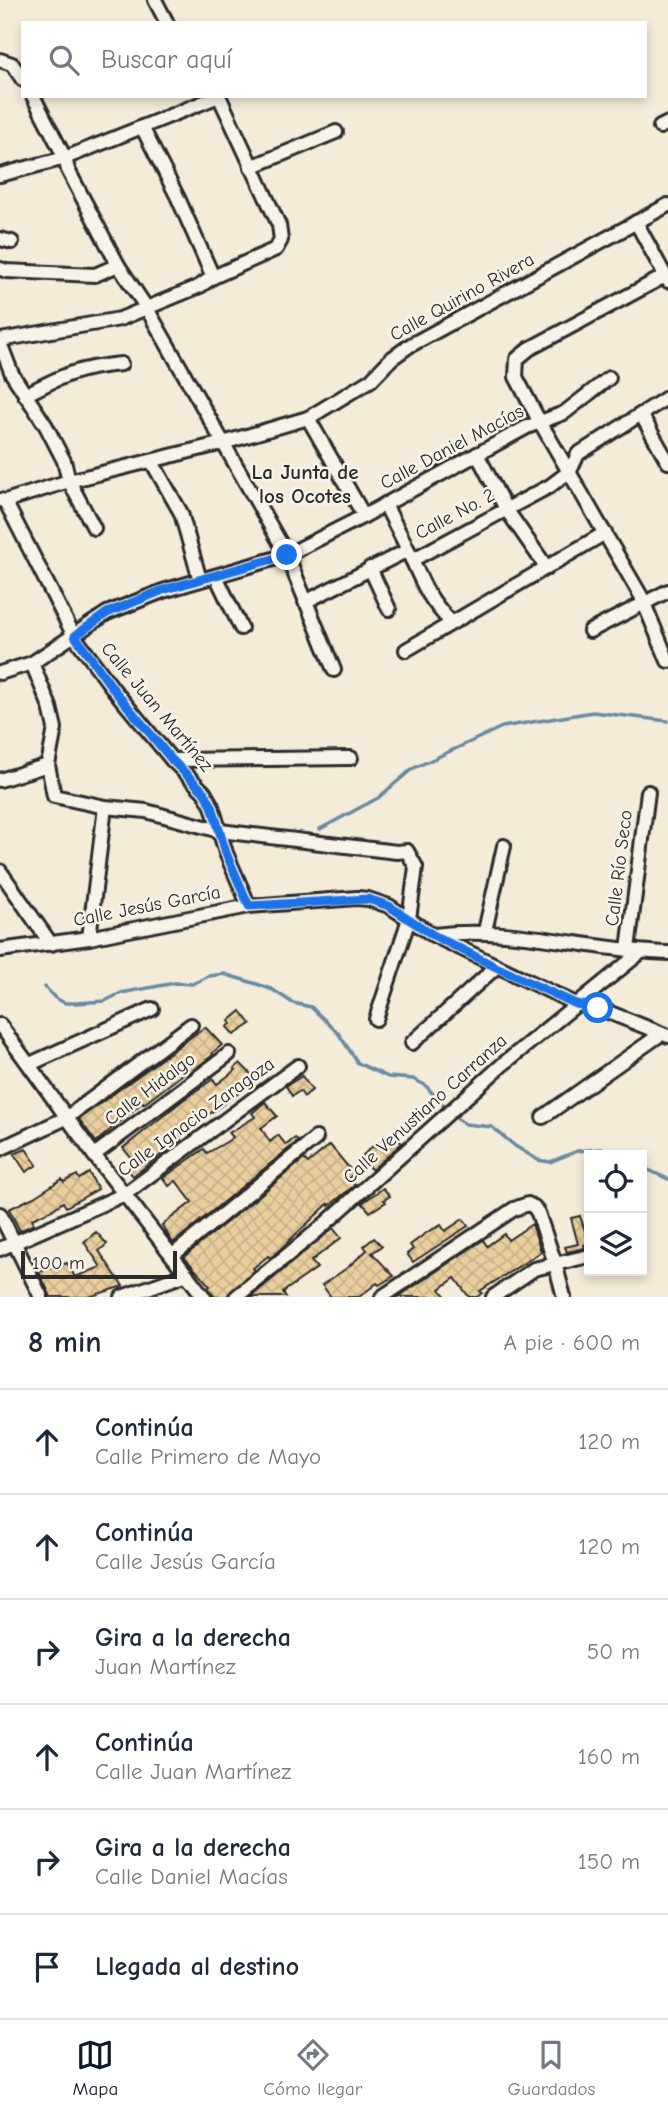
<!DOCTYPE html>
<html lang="es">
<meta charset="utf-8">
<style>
:root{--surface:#fff;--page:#f2f2f3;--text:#1f2937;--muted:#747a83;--line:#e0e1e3;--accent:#111827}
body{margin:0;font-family:"Comic Neue",sans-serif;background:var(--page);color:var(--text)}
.controls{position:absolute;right:21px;bottom:21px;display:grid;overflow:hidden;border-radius:0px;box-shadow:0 4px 10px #0003}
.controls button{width:63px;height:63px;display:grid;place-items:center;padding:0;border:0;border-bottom:2px solid var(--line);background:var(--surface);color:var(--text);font:35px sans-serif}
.scale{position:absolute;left:21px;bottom:18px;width:156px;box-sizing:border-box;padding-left:7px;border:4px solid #2b2b2b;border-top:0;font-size:19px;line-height:24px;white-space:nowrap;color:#2b2b2b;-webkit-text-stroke:5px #f7f3e8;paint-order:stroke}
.stop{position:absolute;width:21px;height:21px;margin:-16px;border:5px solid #1a73e8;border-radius:50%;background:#fff}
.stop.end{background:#1a73e8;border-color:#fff;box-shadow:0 2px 7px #0008}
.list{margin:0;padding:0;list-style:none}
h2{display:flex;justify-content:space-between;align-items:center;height:91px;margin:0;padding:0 28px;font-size:30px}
h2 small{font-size:23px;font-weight:400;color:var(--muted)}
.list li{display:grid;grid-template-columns:46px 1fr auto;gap:21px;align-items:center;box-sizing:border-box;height:105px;padding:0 28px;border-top:2px solid var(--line)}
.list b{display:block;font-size:26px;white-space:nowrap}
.list p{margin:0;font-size:23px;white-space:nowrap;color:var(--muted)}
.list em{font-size:23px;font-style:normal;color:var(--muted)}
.icon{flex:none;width:38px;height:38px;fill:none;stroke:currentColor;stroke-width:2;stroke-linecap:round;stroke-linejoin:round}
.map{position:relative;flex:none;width:668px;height:1297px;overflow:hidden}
.search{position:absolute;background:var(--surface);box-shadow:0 4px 10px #0003;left:21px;right:21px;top:21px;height:77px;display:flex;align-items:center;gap:18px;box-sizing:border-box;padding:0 24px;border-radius:0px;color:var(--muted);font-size:26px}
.sheet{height:721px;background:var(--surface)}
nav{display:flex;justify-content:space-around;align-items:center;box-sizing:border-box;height:98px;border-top:2px solid var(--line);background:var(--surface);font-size:19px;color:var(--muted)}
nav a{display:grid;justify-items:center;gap:4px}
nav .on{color:var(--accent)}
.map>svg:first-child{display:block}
</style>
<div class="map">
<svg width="668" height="1297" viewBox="0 0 668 1297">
<defs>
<pattern id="building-cross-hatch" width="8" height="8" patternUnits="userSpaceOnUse" patternTransform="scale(1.75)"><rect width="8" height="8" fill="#eacf9e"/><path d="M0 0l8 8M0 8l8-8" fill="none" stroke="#c9b288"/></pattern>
</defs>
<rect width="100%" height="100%" fill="#f4ecd9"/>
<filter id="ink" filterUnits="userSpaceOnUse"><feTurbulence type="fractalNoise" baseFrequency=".0143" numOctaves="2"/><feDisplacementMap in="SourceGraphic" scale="14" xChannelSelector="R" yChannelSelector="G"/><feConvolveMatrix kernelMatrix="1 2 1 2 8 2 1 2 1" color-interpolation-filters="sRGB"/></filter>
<g filter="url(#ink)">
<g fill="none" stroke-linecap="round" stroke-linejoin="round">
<g stroke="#698aa2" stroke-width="3.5">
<polyline points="320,829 378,798 412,769 502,727 593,712 668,721"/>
<polyline points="45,987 55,998 65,1003 76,1003 105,1001 121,993 175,983 192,984 209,976 224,974 257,984 273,990 293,1003 311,1007 338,1033 358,1063 388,1077 413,1079 425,1085 452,1115 465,1124 492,1127 515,1146 538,1160 550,1162 577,1151 602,1149 616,1155"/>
<polyline points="642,1167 668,1179"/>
</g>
</g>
<g fill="url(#building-cross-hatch)" stroke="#2b2b2b" stroke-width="2">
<polygon points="241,1011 251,1024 234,1035 227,1027 231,1024 229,1021"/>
<polygon points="205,1027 222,1045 212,1053 213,1055 189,1073 187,1071 144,1104 143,1102 96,1142 79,1119"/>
<polygon points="240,1063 257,1080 188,1129 179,1137 181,1140 133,1176 128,1170 136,1164 123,1148 183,1100 213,1079 217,1084 236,1070 234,1068"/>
<polygon points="302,1076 312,1090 304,1097 300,1091 292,1096 286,1086"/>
<polygon points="265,1102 277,1116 261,1128 270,1142 278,1135 286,1145 295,1138 298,1141 173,1243 162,1225 192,1202 176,1181 169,1186 163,1178 204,1149 207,1153 228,1141 233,1137 229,1133 255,1117 252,1113"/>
<polygon points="394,1136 402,1143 372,1170 360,1158 373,1146 375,1148 379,1143 383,1147"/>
<polygon points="330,1145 354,1174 349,1178 355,1185 329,1206 328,1204 274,1255 270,1258 268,1256 253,1268 255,1270 226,1297 215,1297 208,1288 210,1286 184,1257 304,1159 308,1163"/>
<polygon points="26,1149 37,1165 26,1172 14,1154"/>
<polygon points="89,1173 98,1189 66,1207 63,1202 52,1210 32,1219 34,1224 20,1231 9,1209 34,1197 62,1179 64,1182 77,1175 79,1179"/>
<polygon points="383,1188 390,1196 384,1200 386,1202 370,1212 362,1203"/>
<polygon points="580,1216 589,1243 584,1245 585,1248 567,1252 565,1247 578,1244 571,1218"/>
<polygon points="463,1219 468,1226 413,1262 407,1254 413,1249 410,1245 429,1231 441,1225 445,1231"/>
<polygon points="532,1224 541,1252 480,1291 482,1293 477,1297 469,1297 455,1278 440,1289 446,1297 398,1297 483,1240 487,1246 504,1234 508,1240"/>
<polygon points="333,1228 341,1238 311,1261 317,1268 283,1292 286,1297 251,1297"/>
<polygon points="96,1232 107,1244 99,1251 123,1286 89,1297 51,1297 39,1272 67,1263 75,1277 101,1267 84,1242"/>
<polygon points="374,1238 382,1246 372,1253 394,1276 379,1285 377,1283 359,1297 331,1297 322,1285 347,1268 367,1250 364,1246"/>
</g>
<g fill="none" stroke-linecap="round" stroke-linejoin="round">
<defs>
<g id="minor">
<polyline points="155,0 167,23"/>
<polyline points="0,60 12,64 23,80"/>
<polyline points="33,96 65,158 68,170 118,265 146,307 287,555 334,670"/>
<polyline points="142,127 178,198 213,277"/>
<polyline points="660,127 668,123"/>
<polyline points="251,167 336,132"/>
<polyline points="0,175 65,158 219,96"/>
<polyline points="636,222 668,281"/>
<polyline points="0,239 12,242"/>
<polyline points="1,269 6,271 95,275 118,265"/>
<polyline points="668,277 665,276 529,349 517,359 516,377 536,415 641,596 668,661"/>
<polyline points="0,340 120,319 200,286 213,277 276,249 281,240 279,225 219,96"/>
<polyline points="0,343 12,374 46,426 64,461 69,481 94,528"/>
<path d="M25,395C63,375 78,368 121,364"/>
<polyline points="642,416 668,462"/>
<polyline points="308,418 364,516"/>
<polyline points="477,454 506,509 547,568"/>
<polyline points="152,462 181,513 200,580"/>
<polyline points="0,500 5,501 74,636 114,690 172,760 204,792 212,806 226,853 249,906"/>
<polyline points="5,501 69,481 223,443 308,418 371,380 391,359 409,346 668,205"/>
<path d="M385,504C392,519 400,533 407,548C421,579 426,597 451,622"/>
<polyline points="412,560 550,486 570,471 578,454 668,397"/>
<polyline points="370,568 389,609"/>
<polyline points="216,576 241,628"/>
<polyline points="305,602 408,550"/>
<polyline points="590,631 668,591"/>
<polyline points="406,650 605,533"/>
<polyline points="32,663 50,707 55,728 48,765 54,796 105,807 146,811 220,831 397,852 407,851 416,867 409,919 376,1019"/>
<polyline points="0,673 32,663 107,613 163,591 287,555 364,516 527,427 564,413 609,378"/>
<polyline points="172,760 351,758"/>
<polyline points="0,780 48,765"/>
<polyline points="0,871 51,944"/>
<polyline points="485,931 504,846"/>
<path d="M434,935C513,925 590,951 668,953"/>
<polyline points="89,938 105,807"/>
<polyline points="628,949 648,792"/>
<polyline points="0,950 89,938 249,906 357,898 368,899 389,906 433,935 576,1004 598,1008 668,1036"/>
<polyline points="0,1025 94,1155 204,1297"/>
<polyline points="412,1043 496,967"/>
<polyline points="30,1064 152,1009"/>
<polyline points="543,1117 661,1034"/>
<polyline points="0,1149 66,1118 191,1025"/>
<polyline points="94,1155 229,1054"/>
<polyline points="0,1214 41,1297"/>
<polyline points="0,1249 125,1194 298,1066"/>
<polyline points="173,1255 316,1138"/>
<polyline points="122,1297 187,1274"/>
<polyline points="236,1297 317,1231 502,1065 641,952"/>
<polyline points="382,1297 514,1209 528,1204 534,1207 538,1213 555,1263 564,1297"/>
<polyline points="493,1297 534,1269 589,1256"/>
</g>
</defs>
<use href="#minor" stroke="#2b2b2b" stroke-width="18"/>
<use href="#minor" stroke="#f7f3e8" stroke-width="12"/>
</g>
</g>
<g fill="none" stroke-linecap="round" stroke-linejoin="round" filter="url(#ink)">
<polyline stroke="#1a73e8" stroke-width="9" points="287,555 163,590 107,613 75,636 114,690 172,760 204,792 212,806 226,853 249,906 368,899 389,906 433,935 496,967 576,1004 598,1008"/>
</g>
<g text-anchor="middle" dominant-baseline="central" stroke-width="5" stroke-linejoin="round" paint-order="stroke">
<g font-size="19" fill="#2b2b2b" stroke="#f7f3e8">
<text transform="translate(462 297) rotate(-29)">Calle Quirino Rivera</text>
<text transform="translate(452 447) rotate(-28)">Calle Daniel Macías</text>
<text transform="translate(455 514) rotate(-28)">Calle No. 2</text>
<text transform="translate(157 707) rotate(50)">Calle Juan Martínez</text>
<text transform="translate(619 868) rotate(-83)">Calle Río Seco</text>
<text transform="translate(147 906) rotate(-11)">Calle Jesús García</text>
<text transform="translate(150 1089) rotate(-37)">Calle Hidalgo</text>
<text transform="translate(425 1109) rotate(-42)">Calle Venustiano Carranza</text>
<text transform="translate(196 1117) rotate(-36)">Calle Ignacio Zaragoza</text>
</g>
<g font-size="21" font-weight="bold" fill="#2b2b2b" stroke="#f7f3e8">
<text x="305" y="472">La Junta de<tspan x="305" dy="24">los Ocotes</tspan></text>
</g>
</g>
</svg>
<div class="controls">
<button><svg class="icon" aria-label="locate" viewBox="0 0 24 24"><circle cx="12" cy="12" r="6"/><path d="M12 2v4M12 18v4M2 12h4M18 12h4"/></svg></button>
<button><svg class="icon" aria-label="layers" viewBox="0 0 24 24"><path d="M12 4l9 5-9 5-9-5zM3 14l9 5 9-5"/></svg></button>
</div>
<div class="scale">100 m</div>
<div class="stop" style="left:598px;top:1008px"></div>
<div class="stop end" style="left:287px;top:555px"></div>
<div class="search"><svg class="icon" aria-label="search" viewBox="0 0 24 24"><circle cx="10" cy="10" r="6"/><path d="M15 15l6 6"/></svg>Buscar aquí</div>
</div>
<section class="sheet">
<h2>8 min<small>A pie · 600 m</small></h2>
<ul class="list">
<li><svg class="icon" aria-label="ahead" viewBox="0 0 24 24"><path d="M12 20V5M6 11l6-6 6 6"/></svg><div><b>Continúa</b><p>Calle Primero de Mayo</p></div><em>120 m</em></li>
<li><svg class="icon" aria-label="ahead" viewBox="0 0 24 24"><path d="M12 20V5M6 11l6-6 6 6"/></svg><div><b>Continúa</b><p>Calle Jesús García</p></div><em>120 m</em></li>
<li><svg class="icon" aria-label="right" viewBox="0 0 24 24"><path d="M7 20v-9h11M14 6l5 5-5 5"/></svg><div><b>Gira a la derecha</b><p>Juan Martínez</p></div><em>50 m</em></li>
<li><svg class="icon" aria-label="ahead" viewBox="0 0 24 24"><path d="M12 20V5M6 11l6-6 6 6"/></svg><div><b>Continúa</b><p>Calle Juan Martínez</p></div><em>160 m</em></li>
<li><svg class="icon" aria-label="right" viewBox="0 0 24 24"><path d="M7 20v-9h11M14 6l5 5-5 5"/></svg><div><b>Gira a la derecha</b><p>Calle Daniel Macías</p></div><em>150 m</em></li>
<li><svg class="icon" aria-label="arrive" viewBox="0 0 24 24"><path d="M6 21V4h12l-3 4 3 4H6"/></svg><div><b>Llegada al destino</b></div></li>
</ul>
</section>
<nav>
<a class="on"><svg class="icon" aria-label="map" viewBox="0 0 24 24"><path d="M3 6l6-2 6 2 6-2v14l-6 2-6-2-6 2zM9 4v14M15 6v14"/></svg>Mapa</a>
<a><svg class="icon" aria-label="directions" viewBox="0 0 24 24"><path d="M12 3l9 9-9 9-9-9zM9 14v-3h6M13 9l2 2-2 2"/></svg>Cómo llegar</a>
<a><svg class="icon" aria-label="saved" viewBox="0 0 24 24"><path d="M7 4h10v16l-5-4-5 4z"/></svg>Guardados</a>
</nav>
